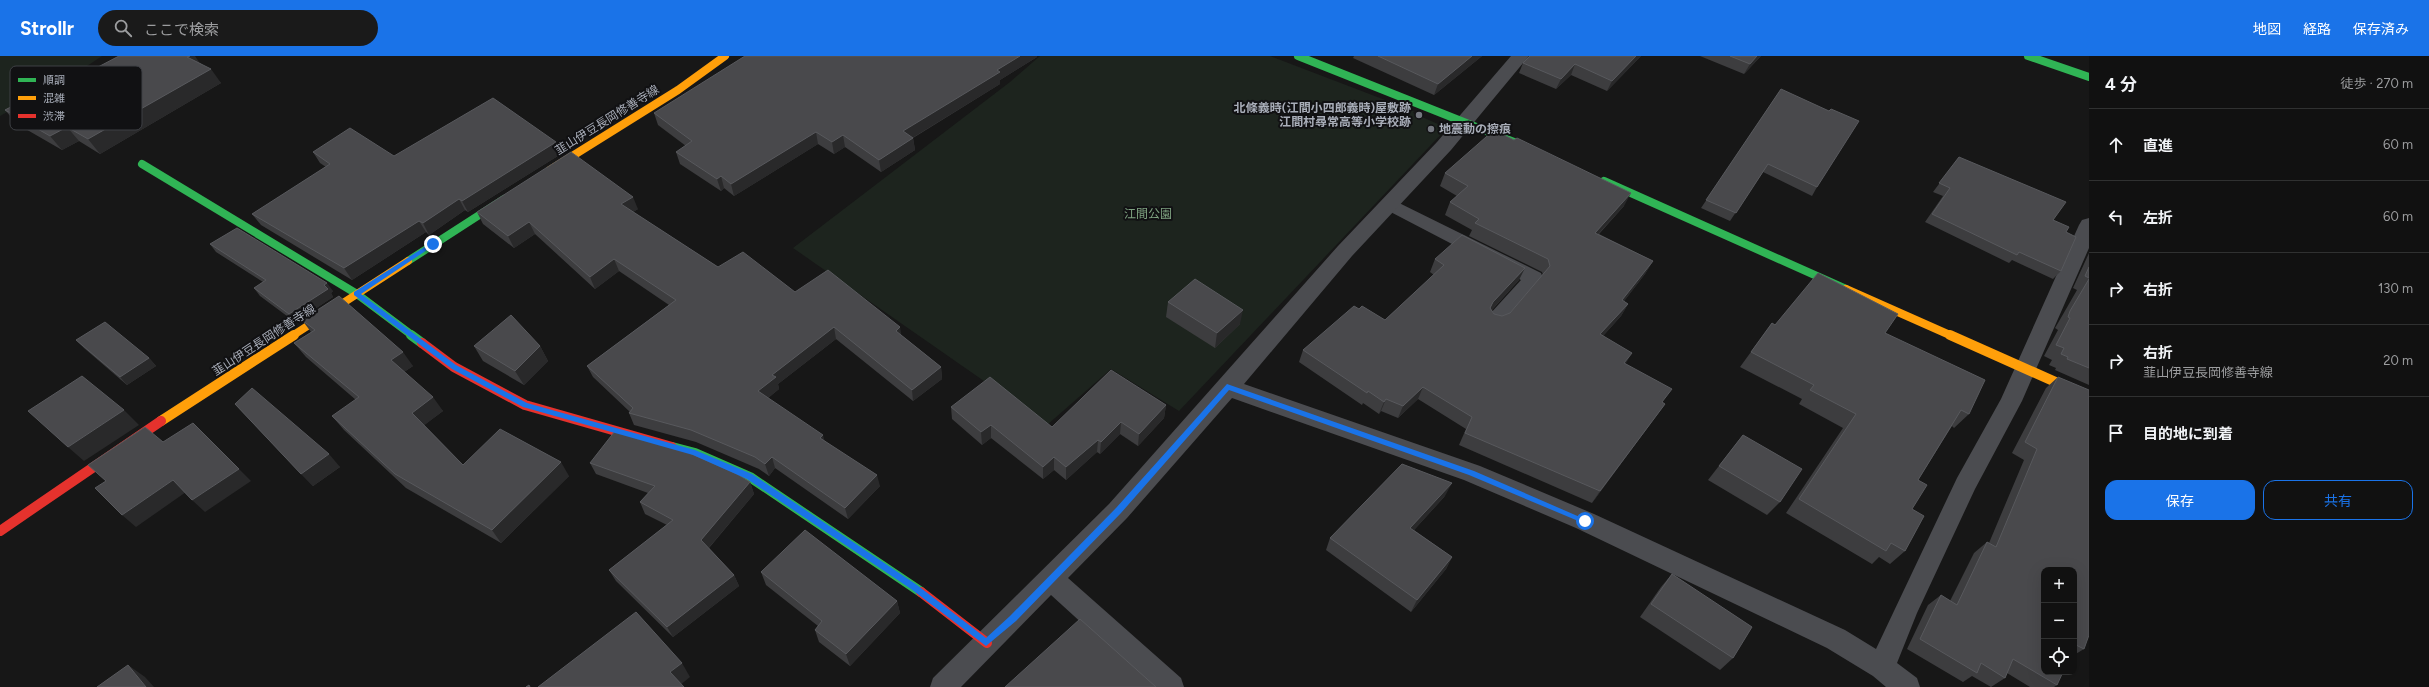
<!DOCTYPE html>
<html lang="ja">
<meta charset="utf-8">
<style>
:root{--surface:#111;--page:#1a1a1a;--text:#f1f3f6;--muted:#9c9d9f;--line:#303131;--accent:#1a73e8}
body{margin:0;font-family:Figtree,"Noto Sans JP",sans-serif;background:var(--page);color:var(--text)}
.controls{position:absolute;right:12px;bottom:12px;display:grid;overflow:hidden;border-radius:8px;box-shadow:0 4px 16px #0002}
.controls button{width:36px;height:36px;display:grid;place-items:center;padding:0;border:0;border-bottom:1px solid var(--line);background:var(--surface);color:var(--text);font:20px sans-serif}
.stop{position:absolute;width:12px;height:12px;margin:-9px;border:3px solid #1a73e8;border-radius:50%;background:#fff}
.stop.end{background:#1a73e8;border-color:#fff;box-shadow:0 1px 4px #0008}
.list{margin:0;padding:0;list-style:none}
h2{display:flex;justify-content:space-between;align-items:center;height:52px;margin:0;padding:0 16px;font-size:17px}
h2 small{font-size:13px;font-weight:400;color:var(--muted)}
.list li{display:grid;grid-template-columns:26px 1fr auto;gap:12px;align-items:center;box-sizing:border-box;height:72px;padding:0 16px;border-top:1px solid var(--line)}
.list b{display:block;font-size:15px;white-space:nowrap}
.list p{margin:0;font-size:13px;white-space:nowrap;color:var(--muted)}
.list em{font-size:13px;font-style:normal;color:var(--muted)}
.actions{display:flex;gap:8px;padding:12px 16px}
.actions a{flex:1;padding:9px 0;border:1px solid var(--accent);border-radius:12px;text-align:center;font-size:14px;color:var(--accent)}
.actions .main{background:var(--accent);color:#fff}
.icon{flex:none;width:22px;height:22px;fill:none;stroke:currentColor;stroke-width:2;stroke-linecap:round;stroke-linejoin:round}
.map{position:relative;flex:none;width:2089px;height:631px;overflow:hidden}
header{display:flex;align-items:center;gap:24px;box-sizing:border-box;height:56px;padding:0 20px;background:var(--accent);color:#fff}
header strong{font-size:19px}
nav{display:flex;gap:22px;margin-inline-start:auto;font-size:14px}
.search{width:280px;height:36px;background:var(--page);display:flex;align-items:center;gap:10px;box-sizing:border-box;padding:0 14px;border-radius:22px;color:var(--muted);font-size:15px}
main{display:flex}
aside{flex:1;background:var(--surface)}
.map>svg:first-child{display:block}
</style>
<header>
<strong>Strollr</strong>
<div class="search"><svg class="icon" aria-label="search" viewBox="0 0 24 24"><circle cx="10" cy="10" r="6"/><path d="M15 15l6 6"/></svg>ここで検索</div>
<nav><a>地図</a><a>経路</a><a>保存済み</a></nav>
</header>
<main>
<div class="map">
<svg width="2089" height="631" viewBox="0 0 2089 631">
<rect width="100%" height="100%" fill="#171717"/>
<g fill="#1d241e">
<polygon points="0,0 102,0 69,22 0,60"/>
<polygon points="1040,0 1270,0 1414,55 1413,57 1447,72 1179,355 1111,313 1047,369 793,192 1010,26"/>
</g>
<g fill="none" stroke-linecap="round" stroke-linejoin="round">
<polygon fill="#4b4c50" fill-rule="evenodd" points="1389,142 1541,217 1543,222 1503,269 1496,271 1489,269 1486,264 1489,259 1521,224 1383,152 1380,148 1383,144"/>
<polygon fill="#4b4c50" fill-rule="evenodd" points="1511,0 1529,0 1451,94 1352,200 1244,328 1480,410 1594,458 1845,574 1876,593 1957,422 2001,343 2079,169 2082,164 2089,162 2089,192 2022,345 1975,433 1917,557 1897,607 1917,622 1920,631 1886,631 1873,620 1827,592 1576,472 1464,424 1232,342 1127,462 1068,522 1181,622 1184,631 1152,631 1051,539 961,631 930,631 933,622 1109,448 1338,190 1437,86"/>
<g stroke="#30b455" stroke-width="8">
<polyline points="1298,0 1519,88"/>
<polyline points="2028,0 2089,21"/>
<polyline points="142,108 357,238 413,280"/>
<polyline points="1604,125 1846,233"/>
<polyline points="408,205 504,143"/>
</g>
<g stroke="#30b455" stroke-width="10">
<polyline points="411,279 422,287"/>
<polyline points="672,391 695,397 750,421 921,536"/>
</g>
<g stroke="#ff9f0a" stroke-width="8">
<polyline points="550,114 678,34 725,0"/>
<polyline points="1846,233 1952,280"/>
<polyline points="292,280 408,205"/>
</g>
<g stroke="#ff9f0a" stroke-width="10">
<polyline points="1950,279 2089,341"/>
<polyline points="161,365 294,279"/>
</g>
<g stroke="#e5322d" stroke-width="10">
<polyline points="422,287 454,311 525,349 672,391"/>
<polyline points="0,475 161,365"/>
<polyline points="921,536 987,587"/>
</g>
</g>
<g fill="#3d3d3f">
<polygon points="1354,0 1482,0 1434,39 1353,2"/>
<polygon points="1530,0 1641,0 1607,35 1571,19 1556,33 1519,17 1523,7"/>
<polygon points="1700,0 1761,0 1744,18"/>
<polygon points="1037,1 1000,24 1000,28 913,82 915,94 881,116 845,91 834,98 818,88 734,140 724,132 721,135 680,108 676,96 686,90 658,69 654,57"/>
<polygon points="200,7 221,27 100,98 79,85 62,94 17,68 5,54 81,20"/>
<polygon points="1781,33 1817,131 1812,140 1763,116 1730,165 1701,152"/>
<polygon points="556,86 561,98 468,156 465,154 429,179 426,176 352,224 261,169 252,158 326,111 320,107 313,96 394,100"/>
<polygon points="1959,101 2053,164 2066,176 2061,215 2053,223 2012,204 2009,207 1925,166 1943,140 1933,136"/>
<polygon points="1445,117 1624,150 1599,178 1653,205 1645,218 1624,245 1628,248 1621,260 1603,280 1626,308 1662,346 1665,348 1592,447 1459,389 1466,373 1418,343 1398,362 1381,355 1379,358 1363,347 1362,349 1299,306 1303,294 1359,253 1385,264 1434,219 1430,216 1435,203 1519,224 1492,254 1494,258 1502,260 1510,257 1543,219 1542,216 1469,180 1472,174 1445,159 1450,146 1457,140 1440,130"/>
<polygon points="638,153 633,156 718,211 795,236 901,279 941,311 942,323 913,345 836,283 778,328 779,333 768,342 825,385 880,430 848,463 775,412 769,420 759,413 696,386 634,369 629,357 630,356 593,321 587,310 669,249 619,215 595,233 535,178 514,192 483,168 477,156"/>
<polygon points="210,188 333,235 331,237 333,241 295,266 260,240 254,232 263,226 216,196"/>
<polygon points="2089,197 2089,329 2055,314 2056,312 2049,309 2052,304 2044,300 2058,274 2055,272 2058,267 2077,234 2073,232"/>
<polygon points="1168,246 1240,268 1215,292 1166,261"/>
<polygon points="302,264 413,310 404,316 443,355 424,369 463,409 569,420 501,487 406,432 344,374 332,360 356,344 306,301 294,287 311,276"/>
<polygon points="1772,267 1775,269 1885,277 1969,358 1954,372 1952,370 1918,424 1912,453 1905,495 1890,508 1879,501 1872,508 1786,457 1843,372 1799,348 1802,343 1740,311"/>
<polygon points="76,284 149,302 156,310 127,329 84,292"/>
<polygon points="474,290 540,290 548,305 524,329 483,305"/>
<polygon points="2058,321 2084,593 2074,599 2074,514 2057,629 2054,631 2030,631 2007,617 2005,622 1991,631 1972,620 1963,626 1907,593 1928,549 1941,539 1950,545 1974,497 1987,486 1989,487 2024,404 2012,397 2046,332"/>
<polygon points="235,348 340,411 313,430"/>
<polygon points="1166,349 1164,362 1138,390 1120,378 1100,398 1097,396 1066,424 1054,414 1043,423 991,382 982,389 952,363 951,351 1052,371"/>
<polygon points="1743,379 1780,446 1767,459 1708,424"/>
<polygon points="590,407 750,426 754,438 709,492 734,519 739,530 673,581 616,525 609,514 667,469 645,458 640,446 648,437 596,418"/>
<polygon points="1445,440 1414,474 1452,501 1446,513 1411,556 1326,494 1330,482"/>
<polygon points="761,516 897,545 900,557 850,610 819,586 815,574 818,570 766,529"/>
<polygon points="1672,518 1733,602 1720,614 1640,561 1661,531"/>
</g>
<g fill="#29292a">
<polygon points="190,0 195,0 203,12 187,1"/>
<polygon points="1020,0 1037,0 1037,1 1000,24 1000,28 904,87 903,75 997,14"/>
<polygon points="1472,0 1482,0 1434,39 1438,28"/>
<polygon points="1636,0 1641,0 1607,35 1612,25"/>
<polygon points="1757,0 1761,0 1744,18 1750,8"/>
<polygon points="1575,8 1571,19 1556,33 1561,23"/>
<polygon points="211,13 221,27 100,98 88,83"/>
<polygon points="67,71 79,85 62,94 50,80"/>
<polygon points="816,76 818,88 734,140 731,128"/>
<polygon points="843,79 845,91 834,98 832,86"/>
<polygon points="913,82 915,94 881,116 879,104"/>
<polygon points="556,86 561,98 468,156 462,145"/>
<polygon points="721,120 724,132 721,135 717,123"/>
<polygon points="1631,137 1624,150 1588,189 1595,177"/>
<polygon points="633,141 638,153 626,160 621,148"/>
<polygon points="459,143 465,154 429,179 423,167"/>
<polygon points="419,165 426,176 352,224 344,212"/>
<polygon points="529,166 535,178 514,192 508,180"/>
<polygon points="614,203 619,215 595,233 590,221"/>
<polygon points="1653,205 1645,218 1615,257 1622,244"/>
<polygon points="1525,212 1519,224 1488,258 1493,246"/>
<polygon points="327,227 333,235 331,237 333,241 295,266 289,258"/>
<polygon points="1628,248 1621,260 1593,291 1600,278"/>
<polygon points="1243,254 1240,268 1215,292 1217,277"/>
<polygon points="834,271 836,283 778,328 779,333 762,347 758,335 772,319"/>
<polygon points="900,271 902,283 896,275"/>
<polygon points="540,290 548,305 524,329 515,315"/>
<polygon points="403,296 413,310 401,318 391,304"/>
<polygon points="1632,297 1625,309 1624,307"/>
<polygon points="149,302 156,310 127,329 120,321"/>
<polygon points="941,311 942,323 913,345 912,334"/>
<polygon points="1423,331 1418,343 1398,362 1403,350"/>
<polygon points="433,341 443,355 422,371 412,357"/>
<polygon points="1386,343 1381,355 1379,358 1384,346"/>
<polygon points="1665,348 1656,360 1592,447 1600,435"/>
<polygon points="1166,349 1164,362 1138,390 1139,378"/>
<polygon points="124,354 139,369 84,405 68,391"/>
<polygon points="1121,366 1120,378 1100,398 1101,386"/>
<polygon points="991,369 991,382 982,389 981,376"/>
<polygon points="823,379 826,390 820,382"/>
<polygon points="1098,384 1097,396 1066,424 1066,411"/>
<polygon points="329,398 340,411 313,430 301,418"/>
<polygon points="772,401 775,412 769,420 765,408"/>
<polygon points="1054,401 1054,414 1043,423 1043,411"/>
<polygon points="561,406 569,420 501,487 492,474"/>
<polygon points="239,413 251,425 205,456 192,444"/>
<polygon points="877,419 880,430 848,463 845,452"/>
<polygon points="173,424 186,436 136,471 122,459"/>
<polygon points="750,426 754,438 706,495 701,484"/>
<polygon points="1452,427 1445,440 1404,485 1410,472"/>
<polygon points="1452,501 1446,513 1411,556 1417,544"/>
<polygon points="734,519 739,530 673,581 667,571"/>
<polygon points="897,545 900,557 850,610 846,598"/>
<polygon points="682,607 690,621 679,630 670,616"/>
<polygon points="128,609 145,621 154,631 146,631"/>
</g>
<g fill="#49494c" stroke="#58595d">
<polygon points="119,0 190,0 187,1 211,13 88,83 67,71 50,80 5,54 75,17 81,20"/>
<polygon points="745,0 1020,0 997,14 1000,16 903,75 913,82 879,104 843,79 832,86 816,76 731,128 721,120 717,123 676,96 692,85 654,57"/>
<polygon points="1378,0 1472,0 1438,28"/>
<polygon points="1530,0 1636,0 1612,25 1575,8 1561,23 1523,7"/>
<polygon points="1730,0 1757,0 1750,8"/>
<polygon points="1781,33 1829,55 1831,53 1859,65 1817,131 1768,108 1736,157 1706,144"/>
<polygon points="493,42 556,86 462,145 459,143 423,167 419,165 344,212 252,158 330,108 313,96 350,72 394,100"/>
<polygon points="1494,74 1514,84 1517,82 1631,137 1595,177 1653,205 1622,244 1628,248 1600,278 1632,297 1624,307 1672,333 1662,346 1665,348 1600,435 1465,377 1472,361 1423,331 1403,350 1386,343 1384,346 1368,335 1367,337 1303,294 1354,250 1359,253 1362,250 1385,264 1444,209 1435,203 1462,179 1525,212 1493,246 1490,252 1494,258 1502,260 1510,257 1550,210 1548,203 1475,167 1479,163 1450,146 1468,130 1445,117"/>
<polygon points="571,96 633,141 621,148 718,211 743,196 795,236 828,214 900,271 896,275 941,311 912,334 834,271 772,319 776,321 758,335 823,379 820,382 877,419 845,452 772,401 765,408 755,401 691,374 629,357 633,352 587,310 676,244 614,203 590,221 529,166 508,180 477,156"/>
<polygon points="1959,101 2066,146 2053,164 2069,171 2066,176 2076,181 2061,215 2019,196 2017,199 1932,158 1950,132 1939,127"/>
<polygon points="237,172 327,227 324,229 328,233 289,258 254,232 266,224 210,188"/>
<polygon points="2089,211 2089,222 2085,220"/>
<polygon points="1818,217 1898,258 1885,277 1985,324 1969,358 1961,354 1918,424 1927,429 1912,453 1924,460 1905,495 1891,487 1886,495 1799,443 1856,358 1810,334 1814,329 1751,296 1772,267 1775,269"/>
<polygon points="1195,223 1243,254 1217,277 1168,246"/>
<polygon points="2089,223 2089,312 2067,303 2068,301 2061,298 2064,292 2056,289 2070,262 2068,261 2070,255"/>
<polygon points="339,240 403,296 391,304 433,341 412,357 463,409 500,373 561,406 492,474 395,418 332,360 359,341 294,287 315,274 302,264"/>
<polygon points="511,259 540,290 515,315 474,290"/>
<polygon points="105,266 149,302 120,321 76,284"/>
<polygon points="1111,314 1166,349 1139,378 1121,366 1101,386 1098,384 1066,411 1054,401 1043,411 991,369 981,376 951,351 990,321 1052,371"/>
<polygon points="82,320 124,354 68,391 28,355"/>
<polygon points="2058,321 2089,334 2089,579 2084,593 2074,588 2074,514 2044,514 2044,616 2063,616 2057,629 2013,603 2005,622 1981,607 1977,617 1920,583 1941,539 1957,549 1987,486 1996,491 2037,393 2025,386"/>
<polygon points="252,332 329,398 301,418 235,348"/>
<polygon points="193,367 239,413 192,444 173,424 122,459 95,432 106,425 88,409 145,371 163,386"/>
<polygon points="615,375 685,395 737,418 750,426 701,484 734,519 667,571 609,514 673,464 640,446 655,430 590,407"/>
<polygon points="1743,379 1802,413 1780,446 1719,410"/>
<polygon points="1402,408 1452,427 1410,472 1452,501 1417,544 1330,482"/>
<polygon points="805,474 897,545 846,598 815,574 822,565 761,516"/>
<polygon points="1672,518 1752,571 1733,602 1651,548"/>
<polygon points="636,556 682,607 670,616 684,631 538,631"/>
<polygon points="1080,563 1156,631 1005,631"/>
<polygon points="128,609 146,631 97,631"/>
<polygon points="529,629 530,631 526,631"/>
</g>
<polygon fill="#1a73e8" points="431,187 436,188 361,238 456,309 527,347 695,394 752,418 917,529 986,582 1010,560 1116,452 1227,328 1474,415 1589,465 1585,468 1583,467 1469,419 1229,334 1121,457 1016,565 986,590 911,533 747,423 693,399 523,351 452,313 354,239 354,236"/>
<g fill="#757880" stroke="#111113" stroke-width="1.5">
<circle cx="1419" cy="59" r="4"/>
<circle cx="1431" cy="73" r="4"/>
</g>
<g text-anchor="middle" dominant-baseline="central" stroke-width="4" stroke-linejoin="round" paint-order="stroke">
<g font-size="12" font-weight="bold" fill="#a8adb8" stroke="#111113" text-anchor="end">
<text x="1411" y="52">北條義時(江間小四郎義時)屋敷跡<tspan x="1411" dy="14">江間村尋常高等小学校跡</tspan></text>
<text x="1439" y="73" text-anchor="start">地震動の擦痕</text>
</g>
<g font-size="12" fill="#a8adb8" stroke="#111113">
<text transform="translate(607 64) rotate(-32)">韮山伊豆長岡修善寺線</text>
<text transform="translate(264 284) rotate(-33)">韮山伊豆長岡修善寺線</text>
</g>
<g font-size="12" fill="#7fa381" stroke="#111113">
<text x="1148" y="158">江間公園</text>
</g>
</g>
<rect x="10" y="10" width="132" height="64" rx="6" fill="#111113" stroke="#3e4045" stroke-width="1"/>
<rect x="18" y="22" width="18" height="4" fill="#30b455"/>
<rect x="18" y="40" width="18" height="4" fill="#ff9f0a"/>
<rect x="18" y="58" width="18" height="4" fill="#e5322d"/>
<g font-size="11" fill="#a8adb8">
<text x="43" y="28">順調</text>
<text x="43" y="46">混雑</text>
<text x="43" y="64">渋滞</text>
</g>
</svg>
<div class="controls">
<button>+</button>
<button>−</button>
<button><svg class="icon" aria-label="locate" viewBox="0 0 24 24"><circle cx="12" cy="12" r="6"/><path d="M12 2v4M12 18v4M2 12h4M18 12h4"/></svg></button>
</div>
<div class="stop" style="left:1585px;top:465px"></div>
<div class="stop end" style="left:433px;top:188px"></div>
</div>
<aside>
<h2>4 分<small>徒歩 · 270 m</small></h2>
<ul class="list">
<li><svg class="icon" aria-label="ahead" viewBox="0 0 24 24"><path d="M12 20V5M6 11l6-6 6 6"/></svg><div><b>直進</b></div><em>60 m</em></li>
<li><svg class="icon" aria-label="left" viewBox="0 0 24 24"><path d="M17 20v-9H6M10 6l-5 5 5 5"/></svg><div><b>左折</b></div><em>60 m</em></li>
<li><svg class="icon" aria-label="right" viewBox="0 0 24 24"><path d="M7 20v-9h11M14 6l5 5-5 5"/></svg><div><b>右折</b></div><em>130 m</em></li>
<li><svg class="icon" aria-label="right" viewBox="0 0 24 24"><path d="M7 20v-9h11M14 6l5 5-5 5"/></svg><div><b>右折</b><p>韮山伊豆長岡修善寺線</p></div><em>20 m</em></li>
<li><svg class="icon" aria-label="arrive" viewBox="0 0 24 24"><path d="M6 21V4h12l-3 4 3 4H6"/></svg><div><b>目的地に到着</b></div></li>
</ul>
<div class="actions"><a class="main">保存</a><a>共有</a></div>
</aside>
</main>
